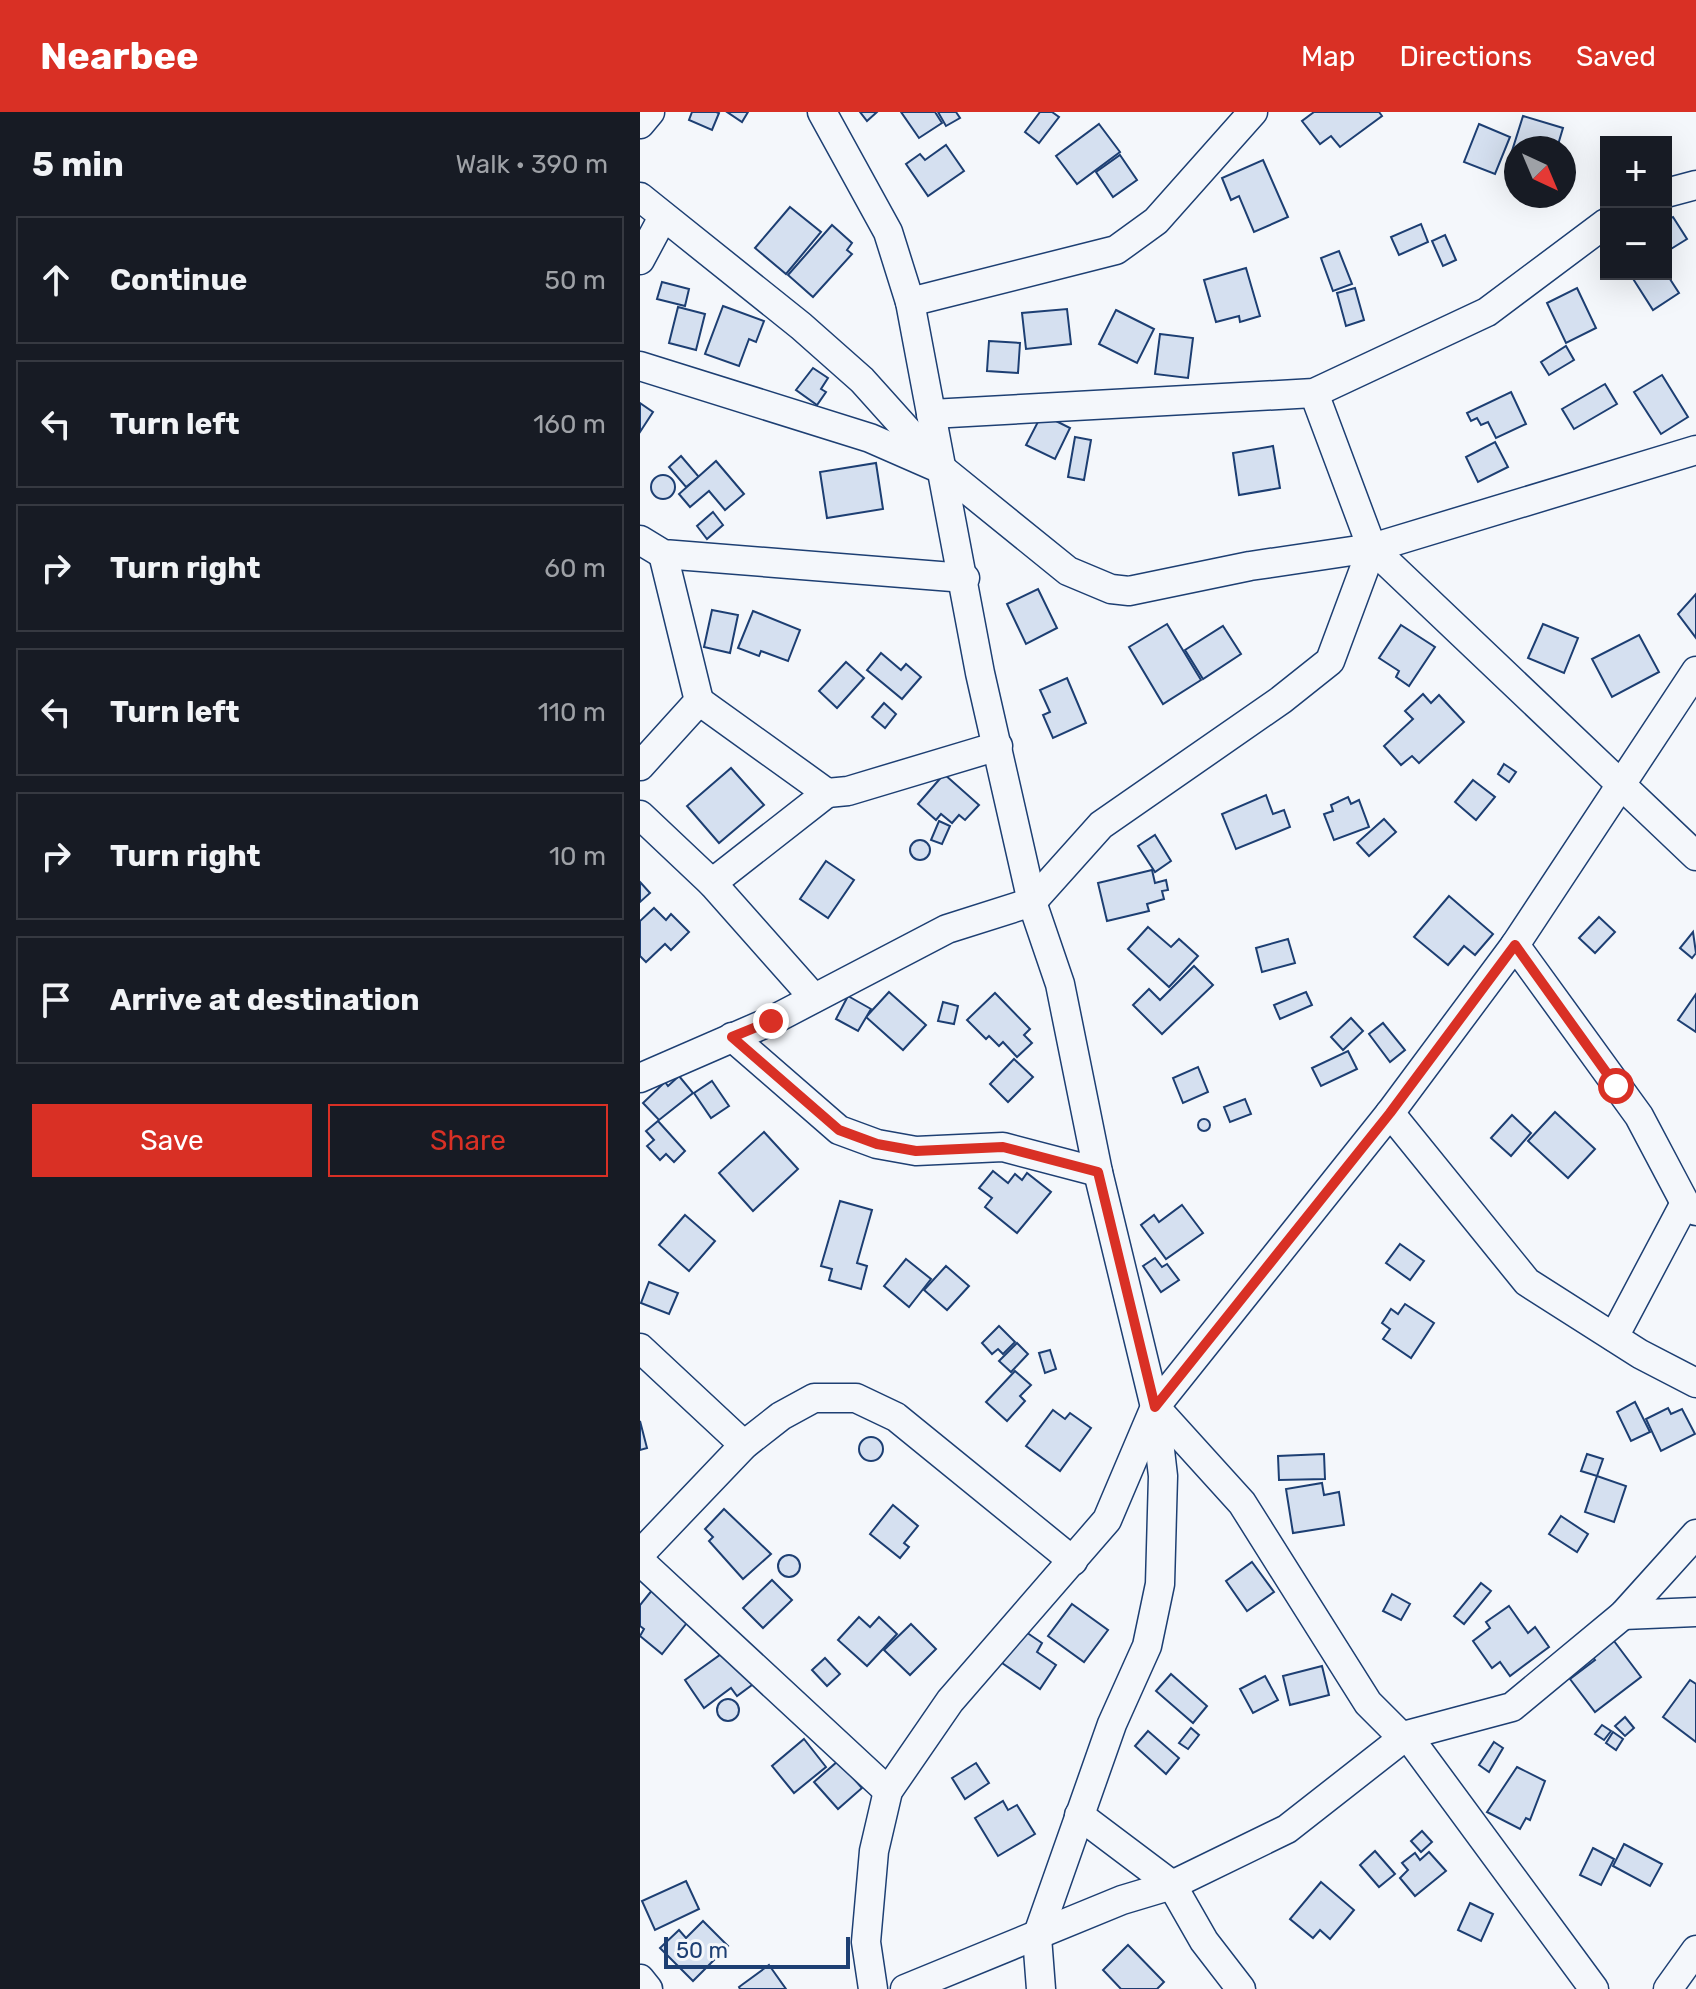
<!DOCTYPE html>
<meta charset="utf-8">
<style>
:root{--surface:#171b24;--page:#20242c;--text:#f1f3f6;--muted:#9ea1a6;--line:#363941;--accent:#d93025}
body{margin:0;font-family:Rubik,sans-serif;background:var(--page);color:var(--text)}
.controls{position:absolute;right:24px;top:24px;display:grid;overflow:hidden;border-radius:0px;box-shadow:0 8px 32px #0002}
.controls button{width:72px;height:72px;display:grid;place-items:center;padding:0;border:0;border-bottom:2px solid var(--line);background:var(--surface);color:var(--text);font:40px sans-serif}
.compass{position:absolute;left:864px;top:24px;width:72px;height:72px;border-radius:50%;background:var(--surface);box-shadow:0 8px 32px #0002;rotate:136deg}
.scale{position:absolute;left:24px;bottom:20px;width:186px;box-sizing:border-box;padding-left:8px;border:4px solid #1d3f73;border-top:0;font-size:22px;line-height:28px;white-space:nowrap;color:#1d3f73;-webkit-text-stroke:6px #f4f7fb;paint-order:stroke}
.stop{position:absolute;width:24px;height:24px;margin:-18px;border:6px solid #d93025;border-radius:50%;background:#fff}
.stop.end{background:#d93025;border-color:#fff;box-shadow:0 2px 8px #0008}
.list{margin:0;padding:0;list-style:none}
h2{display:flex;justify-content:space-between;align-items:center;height:104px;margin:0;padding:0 32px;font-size:34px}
h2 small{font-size:26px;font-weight:400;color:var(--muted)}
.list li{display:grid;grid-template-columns:52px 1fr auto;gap:24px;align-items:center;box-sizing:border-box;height:128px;margin:0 16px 16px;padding:0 16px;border:2px solid var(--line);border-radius:0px}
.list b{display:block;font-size:30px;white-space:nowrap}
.list em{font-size:26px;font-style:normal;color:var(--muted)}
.actions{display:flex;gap:16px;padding:24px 32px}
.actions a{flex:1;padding:18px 0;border:2px solid var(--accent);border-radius:0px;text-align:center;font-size:28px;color:var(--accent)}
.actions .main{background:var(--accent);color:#fff}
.icon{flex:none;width:44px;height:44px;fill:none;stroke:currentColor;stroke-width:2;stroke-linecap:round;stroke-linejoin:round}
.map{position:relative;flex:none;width:1056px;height:1877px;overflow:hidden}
header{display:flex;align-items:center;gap:48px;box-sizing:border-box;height:112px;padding:0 40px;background:var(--accent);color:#fff}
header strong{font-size:38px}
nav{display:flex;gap:44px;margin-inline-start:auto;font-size:28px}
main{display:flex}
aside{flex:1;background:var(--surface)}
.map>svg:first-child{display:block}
</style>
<header>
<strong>Nearbee</strong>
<nav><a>Map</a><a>Directions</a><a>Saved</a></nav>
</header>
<main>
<aside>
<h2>5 min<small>Walk · 390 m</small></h2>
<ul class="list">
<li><svg class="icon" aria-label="ahead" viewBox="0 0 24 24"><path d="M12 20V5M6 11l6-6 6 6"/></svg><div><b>Continue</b></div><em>50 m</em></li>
<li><svg class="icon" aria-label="left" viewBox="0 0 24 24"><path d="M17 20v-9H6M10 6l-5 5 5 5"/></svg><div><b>Turn left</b></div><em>160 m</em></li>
<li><svg class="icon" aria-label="right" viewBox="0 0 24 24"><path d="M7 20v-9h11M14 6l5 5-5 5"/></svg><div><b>Turn right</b></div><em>60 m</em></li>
<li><svg class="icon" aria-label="left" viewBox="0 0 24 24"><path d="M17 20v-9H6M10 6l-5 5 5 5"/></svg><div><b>Turn left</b></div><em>110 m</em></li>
<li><svg class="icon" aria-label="right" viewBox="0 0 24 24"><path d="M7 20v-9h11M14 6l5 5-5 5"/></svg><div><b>Turn right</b></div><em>10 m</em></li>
<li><svg class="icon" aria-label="arrive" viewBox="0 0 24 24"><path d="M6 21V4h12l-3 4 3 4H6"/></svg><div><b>Arrive at destination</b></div></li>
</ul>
<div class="actions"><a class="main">Save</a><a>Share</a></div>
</aside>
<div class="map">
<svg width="1056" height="1877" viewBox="0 0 1056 1877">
<rect width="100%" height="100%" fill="#f4f7fb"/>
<g fill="#d5e0f0" stroke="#1d3f73" stroke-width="2">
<polygon points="52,0 76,0 79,1 72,18 49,8"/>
<polygon points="87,0 108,0 102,10"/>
<polygon points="220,0 237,0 227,9"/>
<polygon points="261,0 295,0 302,11 279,26"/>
<polygon points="298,0 316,0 320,6 306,14"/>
<polygon points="400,0 412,0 419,5 399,31 385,20"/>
<polygon points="674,0 739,0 742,4 700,35 691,24 680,32 662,9"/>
<polygon points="883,4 923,16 917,36 876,36 876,41 872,39"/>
<polygon points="459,12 480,40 437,72 416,44"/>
<polygon points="839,12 870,25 855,62 824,50"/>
<polygon points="306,33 324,59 288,84 266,52 280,42 285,48"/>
<polygon points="480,43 497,68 473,85 456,60"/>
<polygon points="623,48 648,105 614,120 599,84 591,88 582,66"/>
<polygon points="150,95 181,120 146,162 115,136"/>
<polygon points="1033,105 1047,127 1026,140 1026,109"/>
<polygon points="781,112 788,130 759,143 751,125"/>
<polygon points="192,113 212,131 207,138 212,142 173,185 148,163"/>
<polygon points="805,123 816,148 803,154 792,129"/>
<polygon points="699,139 712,172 693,179 681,146"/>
<polygon points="606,156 620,204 600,210 599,204 576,210 564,168"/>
<polygon points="1026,161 1039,181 1013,198 990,162"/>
<polygon points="22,170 49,177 45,194 17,187"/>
<polygon points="715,176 724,208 706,214 697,181"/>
<polygon points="937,176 956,216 926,231 907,191"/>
<polygon points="83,194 124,209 116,230 109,227 99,254 65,242"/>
<polygon points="38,195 65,202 56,238 29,231"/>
<polygon points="427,197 431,232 386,237 382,201"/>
<polygon points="476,198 514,217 497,251 459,232"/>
<polygon points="520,222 553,226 548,266 515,262"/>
<polygon points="349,229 380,231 378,261 347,259"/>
<polygon points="926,234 934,248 909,263 901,250"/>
<polygon points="173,256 188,266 181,277 186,280 177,293 156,278"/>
<polygon points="1022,263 1048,305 1021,322 994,280"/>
<polygon points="965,272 977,292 934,317 922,297"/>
<polygon points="871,280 886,312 856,326 848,310 841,313 837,306 831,309 827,301"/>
<polygon points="0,291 13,300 0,320"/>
<polygon points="402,302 430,316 415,347 386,333"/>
<polygon points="435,325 451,328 444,368 428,365"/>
<polygon points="855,330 868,355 838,370 826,345"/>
<polygon points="633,334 640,376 599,383 593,341"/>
<polygon points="41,344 59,365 46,375 29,355"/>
<polygon points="76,349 104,382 85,398 69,379 50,395 39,382"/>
<polygon points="236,351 243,397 187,406 180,360"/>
<circle cx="23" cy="375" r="12"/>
<polygon points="73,400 83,413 67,427 57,414"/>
<polygon points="398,477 417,516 386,532 367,492"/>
<polygon points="1056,482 1056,526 1038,502"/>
<polygon points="72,498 98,503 90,541 64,535"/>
<polygon points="113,499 160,518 148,549 121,539 119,544 98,536"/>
<polygon points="527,512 561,568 523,592 489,535"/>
<polygon points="903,512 938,526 924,561 888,546"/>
<polygon points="761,513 795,535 769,574 756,565 759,559 739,546"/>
<polygon points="583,514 601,542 563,567 545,538"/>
<polygon points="999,523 1019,560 972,585 952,547"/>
<polygon points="241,541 261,558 266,552 281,565 262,587 227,558"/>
<polygon points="206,550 224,566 197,596 179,579"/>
<polygon points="427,566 446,611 413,626 403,603 410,600 400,578"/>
<polygon points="783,582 791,591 799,583 824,610 779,651 772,644 761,653 744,634 773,607 765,599"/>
<polygon points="244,591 256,602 245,616 232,605"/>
<polygon points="864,652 876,660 869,670 858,662"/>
<polygon points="91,656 124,693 79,731 47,694"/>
<polygon points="304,662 339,693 325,708 319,703 312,711 301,702 296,708 278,692"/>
<polygon points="833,668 855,685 836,708 815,690"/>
<polygon points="626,683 633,702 644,698 650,715 596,737 582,702"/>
<polygon points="708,685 711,692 719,688 729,715 694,728 684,702 693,699 691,693"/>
<polygon points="744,707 756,720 729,744 717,731"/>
<polygon points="299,709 310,714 302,732 291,728"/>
<polygon points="515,723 531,749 515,760 498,734"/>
<circle cx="280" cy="738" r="10"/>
<polygon points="186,749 214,768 188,806 160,787"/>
<polygon points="512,758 515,771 526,768 528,778 522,779 524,787 507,792 509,799 467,809 458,771"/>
<polygon points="0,770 10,781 0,790"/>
<polygon points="809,784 853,822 835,843 824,834 808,853 774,825"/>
<polygon points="14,796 26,808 31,802 49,820 31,838 25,832 6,850 0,844 0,809"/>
<polygon points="959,805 975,820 955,841 939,826"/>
<polygon points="508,815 531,835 539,827 558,844 529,875 488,837"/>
<polygon points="1053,820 1056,841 1052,846 1040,836"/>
<polygon points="648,827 655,851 622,860 616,836"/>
<polygon points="554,854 573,873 522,922 493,893 509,877 520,888"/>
<polygon points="249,880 286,913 263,938 226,905"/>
<polygon points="666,880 672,893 640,907 634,893"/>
<polygon points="355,881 390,917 384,923 392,931 377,945 363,930 359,934 349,924 346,927 327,908"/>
<polygon points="1056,882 1056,920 1038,908"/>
<polygon points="208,884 231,897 218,919 196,907"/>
<polygon points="303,890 318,894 314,912 298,909"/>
<polygon points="711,906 723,919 703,938 691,925"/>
<polygon points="743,911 765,938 750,950 729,922"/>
<polygon points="708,939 717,957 681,974 672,956"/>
<polygon points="374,947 393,965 368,990 350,972"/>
<polygon points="558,955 568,980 543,991 533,966"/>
<polygon points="39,964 53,981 19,1008 3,991 25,970 28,974"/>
<polygon points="72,969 89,994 71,1006 54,981"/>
<polygon points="605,987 611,1002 590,1010 584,995"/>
<polygon points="915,1000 955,1037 928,1066 888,1029"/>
<polygon points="872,1003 891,1021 871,1044 851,1026"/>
<circle cx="564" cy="1013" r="6"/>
<polygon points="18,1009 45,1039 34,1050 26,1042 20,1048 7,1034 14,1028 6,1019"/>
<polygon points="124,1020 158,1057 113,1099 79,1061"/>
<polygon points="353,1059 368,1071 375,1062 382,1068 387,1061 411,1080 377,1121 345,1095 352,1086 339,1076"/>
<polygon points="200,1089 232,1098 217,1151 227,1154 221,1177 189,1168 192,1157 181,1154"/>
<polygon points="542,1093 563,1121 526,1147 501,1113 514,1103 519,1110"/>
<polygon points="45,1103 75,1129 49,1159 19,1133"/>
<polygon points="760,1132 784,1149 770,1168 746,1151"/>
<polygon points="515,1146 522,1155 527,1152 539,1168 521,1180 503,1154"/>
<polygon points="266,1147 291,1167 269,1195 244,1174"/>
<polygon points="306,1154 329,1174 307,1198 284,1178"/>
<polygon points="9,1170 38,1181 29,1202 1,1191"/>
<polygon points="765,1192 794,1211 771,1246 743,1227 750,1217 742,1211 751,1197 758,1202"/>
<polygon points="359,1214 375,1230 363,1242 358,1237 352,1242 342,1231"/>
<polygon points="377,1231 388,1242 371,1260 359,1249"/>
<polygon points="410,1238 416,1257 405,1261 399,1241"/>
<polygon points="375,1259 391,1273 380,1284 385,1289 367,1309 346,1290"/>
<polygon points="995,1290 1010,1320 991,1329 977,1300"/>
<polygon points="1028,1296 1031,1302 1042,1297 1055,1322 1021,1339 1006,1307"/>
<polygon points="413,1298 425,1307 430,1301 451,1316 420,1359 386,1334"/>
<polygon points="0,1309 7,1336 0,1338"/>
<circle cx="231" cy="1337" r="12"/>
<polygon points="684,1342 685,1367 639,1368 638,1344"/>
<polygon points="947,1342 963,1347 957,1364 941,1359"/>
<polygon points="957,1364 986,1374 974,1410 945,1400"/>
<polygon points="682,1371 684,1383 699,1380 704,1413 653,1421 646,1377"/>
<polygon points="253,1393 278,1414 264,1431 269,1435 260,1446 230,1422"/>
<polygon points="84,1397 131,1442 103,1467 69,1429 73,1425 65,1417"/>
<polygon points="921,1404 948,1422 937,1440 909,1422"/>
<circle cx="149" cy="1454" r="11"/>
<polygon points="612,1450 634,1480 607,1499 586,1469"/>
<polygon points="132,1468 152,1488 123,1516 103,1496"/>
<polygon points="841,1471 851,1479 824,1512 814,1504"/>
<polygon points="17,1472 54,1502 22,1542 0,1524 4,1517 0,1514 0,1493"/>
<polygon points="752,1482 770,1492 761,1508 743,1499"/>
<polygon points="432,1492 468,1518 444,1550 408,1524"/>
<polygon points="869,1494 888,1521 895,1515 909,1535 870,1564 860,1550 852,1556 833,1529 850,1516 846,1510"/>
<polygon points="219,1505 230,1515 239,1505 257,1522 227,1554 198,1528"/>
<polygon points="271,1512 296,1537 270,1563 244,1538"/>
<polygon points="383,1518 402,1531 397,1540 416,1553 400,1577 362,1551"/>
<polygon points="971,1525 1001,1565 955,1600 930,1567 955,1548 950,1541"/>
<polygon points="91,1535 116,1570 97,1584 91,1576 64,1596 45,1568"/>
<polygon points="185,1546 200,1562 187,1574 172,1558"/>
<polygon points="682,1554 689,1583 650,1593 643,1564"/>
<polygon points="531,1562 567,1594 553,1611 516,1579"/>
<polygon points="625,1564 638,1588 613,1601 600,1577"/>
<polygon points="1050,1568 1056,1572 1056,1630 1023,1605"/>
<circle cx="88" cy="1598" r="11"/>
<polygon points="985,1605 994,1616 985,1624 975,1614"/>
<polygon points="962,1613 971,1619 964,1628 955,1622"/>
<polygon points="551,1616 559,1623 548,1637 539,1631"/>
<polygon points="508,1619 539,1646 526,1662 495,1634"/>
<polygon points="973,1620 983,1627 976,1638 966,1631"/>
<polygon points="164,1627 186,1655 154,1681 132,1654"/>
<polygon points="854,1630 863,1636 849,1660 839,1653"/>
<polygon points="198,1649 222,1676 198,1697 174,1670"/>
<polygon points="336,1651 349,1671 325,1687 312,1666"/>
<polygon points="877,1655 905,1669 890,1708 886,1706 880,1717 847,1700"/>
<polygon points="363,1689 368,1698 377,1693 395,1722 358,1744 335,1706"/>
<polygon points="782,1719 792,1730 781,1740 771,1729"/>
<polygon points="984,1732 1022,1752 1010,1774 973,1754"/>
<polygon points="953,1736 974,1747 961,1773 940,1763"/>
<polygon points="735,1739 755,1762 739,1775 720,1753"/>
<polygon points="789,1740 806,1759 775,1784 760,1766 768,1758 762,1751 775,1741 780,1748"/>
<polygon points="46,1769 59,1797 15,1818 2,1789"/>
<polygon points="681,1770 714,1798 690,1827 680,1818 673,1826 650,1807"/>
<polygon points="830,1791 853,1802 841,1829 818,1818"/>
<polygon points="63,1809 88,1834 53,1869 20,1836 39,1818 46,1826"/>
<polygon points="488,1833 524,1870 517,1877 481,1877 463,1858"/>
<polygon points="129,1853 146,1877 100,1877 99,1875"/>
</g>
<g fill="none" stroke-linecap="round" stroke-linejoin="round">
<defs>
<g id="minor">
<polyline points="182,0 248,120 270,190 340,561 392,790 420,872 458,1060 515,1295 523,1364 520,1472 507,1534 472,1612 397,1825 401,1877"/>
<polyline points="0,12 10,0"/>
<polyline points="1026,81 1056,73"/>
<polyline points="0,85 161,214 222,268 302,357 428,459 471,477 489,479 610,454 732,436 1056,744"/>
<polyline points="0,148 23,105"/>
<polyline points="270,190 476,138 516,109 613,0"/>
<polyline points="0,254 230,326 294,354"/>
<polyline points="674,281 732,436"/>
<polyline points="291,302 674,281 847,200 966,111"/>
<polyline points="0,428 23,442 325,466"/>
<polyline points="59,589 187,681 208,679 358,634"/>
<polyline points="0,654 59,589 23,442"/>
<polyline points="0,703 72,771 174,886"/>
<polyline points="72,771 187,681"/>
<polyline points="875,833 999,1004 1045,1091 1056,1099"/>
<polyline points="92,925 199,1018 237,1032 276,1039 363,1035 458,1060"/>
<polyline points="0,966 131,909 307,817 392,790 461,713 641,588 690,549 732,436 1056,338"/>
<polyline points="750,1001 887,1170 1000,1242 1056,1271"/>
<polyline points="974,1225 1045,1091"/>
<polyline points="0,1236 104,1333"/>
<polyline points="515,1295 602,1391 728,1591 761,1624 767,1623 954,1877"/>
<polyline points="0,1442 104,1333 141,1304 174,1286 216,1286 256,1305 433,1449"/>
<polyline points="0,1449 248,1679"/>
<polyline points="983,1503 1056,1500"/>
<polyline points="439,1703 532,1773 564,1829 601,1877"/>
<polyline points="0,1867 8,1877"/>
<polyline points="233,1877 226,1830 234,1739 248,1679 310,1589 467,1408 515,1295 750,1001 875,833 1056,559"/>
<polyline points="265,1877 482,1788 532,1773 647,1717 767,1623 872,1595 983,1503 1056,1422"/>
<polyline points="1028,1877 1056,1838"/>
</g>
</defs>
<use href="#minor" stroke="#1d3f73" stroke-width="31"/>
<use href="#minor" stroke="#f4f7fb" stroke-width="28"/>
</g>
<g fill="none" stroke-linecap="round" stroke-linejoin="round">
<polyline stroke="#d93025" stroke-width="10" points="131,909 92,925 199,1018 237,1032 276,1039 363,1035 458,1060 515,1295 750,1001 875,833 976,974"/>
</g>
</svg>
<div class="controls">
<button>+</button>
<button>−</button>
</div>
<svg class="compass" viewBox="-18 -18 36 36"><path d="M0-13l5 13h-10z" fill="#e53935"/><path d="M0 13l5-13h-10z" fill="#9ea1a6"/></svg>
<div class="scale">50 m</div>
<div class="stop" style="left:976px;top:974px"></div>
<div class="stop end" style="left:131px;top:909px"></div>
</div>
</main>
